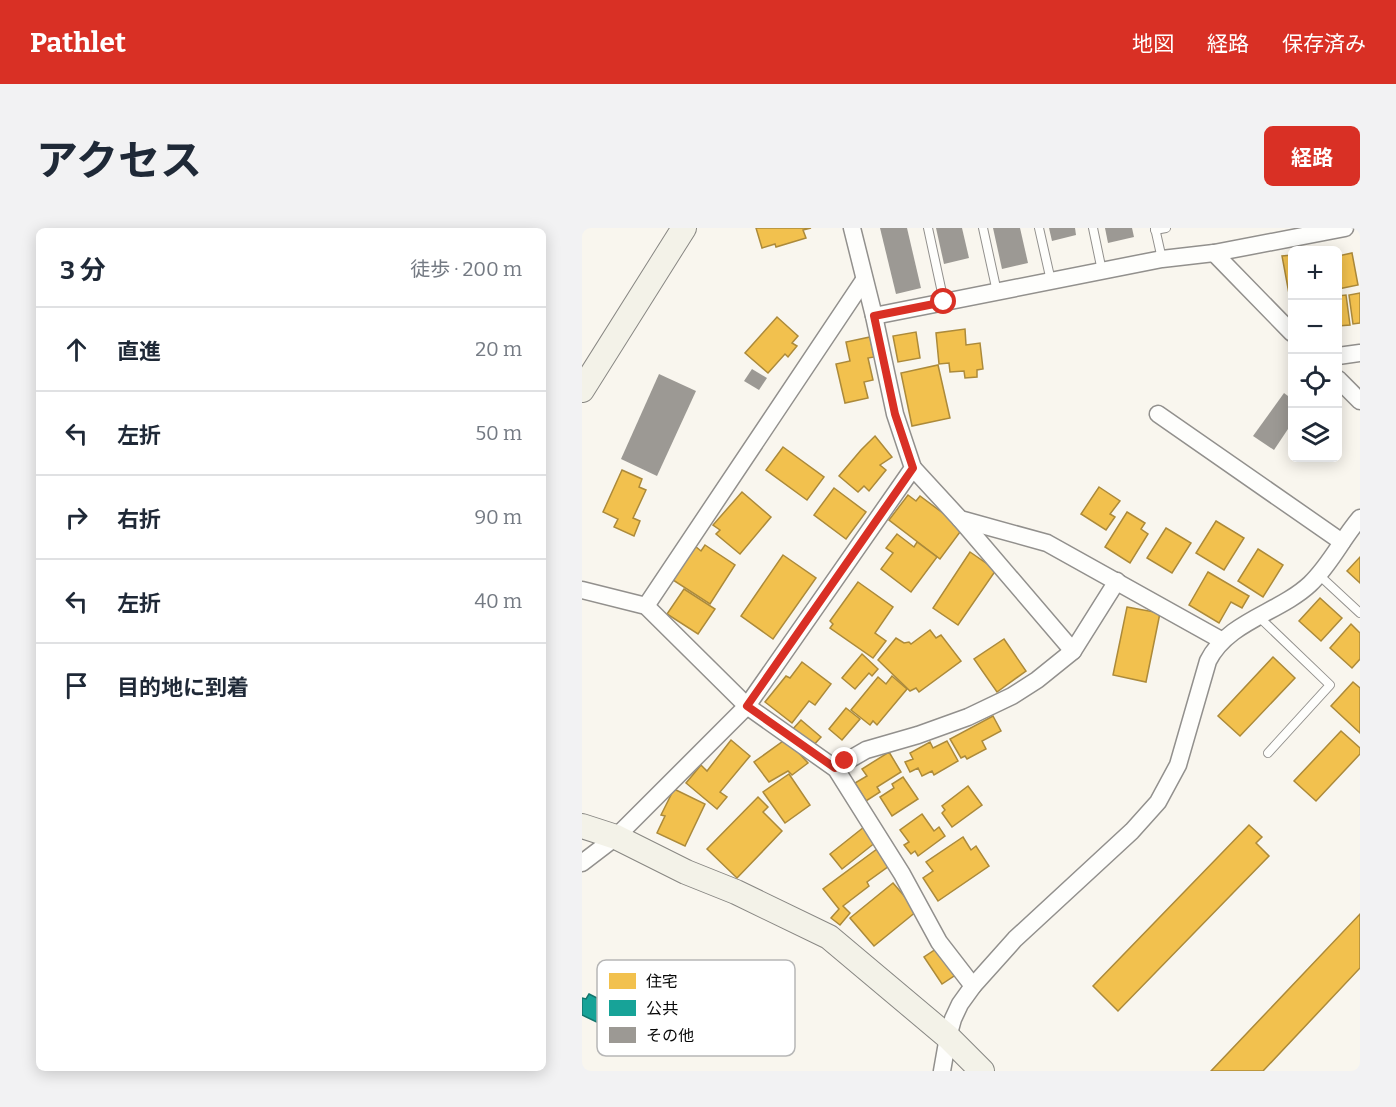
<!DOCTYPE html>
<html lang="ja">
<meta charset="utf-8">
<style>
:root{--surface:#fff;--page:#f2f2f3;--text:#1f2937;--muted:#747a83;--line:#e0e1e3;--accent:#d93025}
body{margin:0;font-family:Bitter,"Noto Sans JP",serif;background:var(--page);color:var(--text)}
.controls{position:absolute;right:18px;top:18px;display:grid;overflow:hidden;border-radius:9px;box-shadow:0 3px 15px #0003}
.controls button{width:54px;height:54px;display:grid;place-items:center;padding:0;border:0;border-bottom:2px solid var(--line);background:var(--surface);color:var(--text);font:30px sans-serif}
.stop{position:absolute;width:18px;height:18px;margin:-14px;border:4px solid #d93025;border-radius:50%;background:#fff}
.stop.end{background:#d93025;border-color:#fff;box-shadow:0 2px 6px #0008}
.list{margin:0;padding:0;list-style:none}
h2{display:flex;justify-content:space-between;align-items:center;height:78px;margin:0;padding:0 24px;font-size:26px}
h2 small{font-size:20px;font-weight:400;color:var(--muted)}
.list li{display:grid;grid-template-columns:39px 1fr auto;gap:18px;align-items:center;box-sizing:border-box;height:84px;padding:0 24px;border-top:2px solid var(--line)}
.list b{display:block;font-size:22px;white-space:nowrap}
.list em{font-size:20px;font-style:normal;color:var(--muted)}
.icon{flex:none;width:33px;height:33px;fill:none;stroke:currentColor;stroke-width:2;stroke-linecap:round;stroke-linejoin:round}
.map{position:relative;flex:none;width:778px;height:843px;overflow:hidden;border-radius:9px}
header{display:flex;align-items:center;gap:36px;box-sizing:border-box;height:84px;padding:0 30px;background:var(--accent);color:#fff}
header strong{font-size:28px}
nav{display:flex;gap:33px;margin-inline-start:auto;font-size:21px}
.intro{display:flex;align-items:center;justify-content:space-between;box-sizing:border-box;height:144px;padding:0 36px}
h1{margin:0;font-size:42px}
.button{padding:15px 27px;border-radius:9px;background:var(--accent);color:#fff;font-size:21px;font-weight:700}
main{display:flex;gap:36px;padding:0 36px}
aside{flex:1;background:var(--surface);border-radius:9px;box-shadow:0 3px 15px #0003}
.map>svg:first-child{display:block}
</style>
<header>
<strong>Pathlet</strong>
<nav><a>地図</a><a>経路</a><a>保存済み</a></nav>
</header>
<div class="intro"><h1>アクセス</h1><a class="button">経路</a></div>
<main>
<aside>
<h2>3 分<small>徒歩 · 200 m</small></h2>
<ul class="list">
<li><svg class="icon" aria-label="ahead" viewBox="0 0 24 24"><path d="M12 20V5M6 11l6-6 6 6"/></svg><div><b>直進</b></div><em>20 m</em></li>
<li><svg class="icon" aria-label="left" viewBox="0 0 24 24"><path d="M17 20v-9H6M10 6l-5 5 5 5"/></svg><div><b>左折</b></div><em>50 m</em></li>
<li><svg class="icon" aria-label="right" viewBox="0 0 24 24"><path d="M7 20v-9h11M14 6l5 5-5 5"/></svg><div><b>右折</b></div><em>90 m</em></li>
<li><svg class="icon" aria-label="left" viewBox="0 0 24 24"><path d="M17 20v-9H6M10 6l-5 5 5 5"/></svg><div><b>左折</b></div><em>40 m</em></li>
<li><svg class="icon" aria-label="arrive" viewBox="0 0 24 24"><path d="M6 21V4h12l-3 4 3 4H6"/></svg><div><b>目的地に到着</b></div></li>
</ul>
</aside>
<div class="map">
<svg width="778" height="843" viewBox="0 0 778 843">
<rect width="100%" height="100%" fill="#f9f6ee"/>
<g fill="#f2c14e" stroke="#ac8a3a" stroke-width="1.5">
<polygon points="174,0 229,0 221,2 224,10 194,19 193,16 180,20"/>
<polygon points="770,25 776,57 756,61 756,28"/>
<polygon points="710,27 710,71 708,71 700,28"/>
<polygon points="778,65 778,95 771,96 767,67"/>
<polygon points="764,67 768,97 756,98 756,68"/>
<polygon points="195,89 216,108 210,115 215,118 206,129 203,126 186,145 163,125"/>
<polygon points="383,101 384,117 398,115 401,141 395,142 395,149 383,150 382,143 368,144 367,135 357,136 354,105"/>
<polygon points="334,104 338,130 316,134 311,108"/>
<polygon points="288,109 292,129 286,130 291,152 282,154 286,170 263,175 254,136 268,133 264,114"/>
<polygon points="356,137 368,190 330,198 319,145"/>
<polygon points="293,208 310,229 298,237 304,242 287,263 282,258 276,264 257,248 279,222"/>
<polygon points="201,219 242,249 225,272 184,242"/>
<polygon points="40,242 60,251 57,259 64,262 51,290 58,293 52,308 32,299 36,291 21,284"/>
<polygon points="517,259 538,273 528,286 533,289 524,302 499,286"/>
<polygon points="252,260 284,284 264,311 232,287"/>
<polygon points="160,264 189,289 158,326 134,306 138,302 131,297"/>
<polygon points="326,267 334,273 338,268 381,300 358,331 307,292"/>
<polygon points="545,284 563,295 559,301 566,306 548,335 523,319"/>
<polygon points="634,293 662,310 642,342 614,325"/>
<polygon points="584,300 609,315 590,345 565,330"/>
<polygon points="315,306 332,319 335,314 355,329 329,364 299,341 311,325 304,320"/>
<polygon points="123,317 153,337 128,376 91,352 113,318 119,323"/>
<polygon points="676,321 701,337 681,369 656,353"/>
<polygon points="388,324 414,342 376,397 351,380"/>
<polygon points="201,327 234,350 191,411 159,388"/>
<polygon points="778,329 778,355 765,343"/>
<polygon points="626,344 667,368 660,380 649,374 637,395 607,377"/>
<polygon points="276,354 311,379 293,405 304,413 291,430 248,400 251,396 248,393"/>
<polygon points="102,361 133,381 116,406 85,386"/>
<polygon points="738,370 760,390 739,413 717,393"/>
<polygon points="545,379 578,385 564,454 531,447"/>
<polygon points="769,396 778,405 778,431 770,440 748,420"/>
<polygon points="348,402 354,410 359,407 379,433 337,464 334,460 328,463 296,432 314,410 322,415 327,414 329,416"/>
<polygon points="422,411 444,443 415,464 392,431"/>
<polygon points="280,426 296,441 290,448 287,445 273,461 260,450"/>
<polygon points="691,429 713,450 658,508 636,488"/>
<polygon points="220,434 249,456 233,477 227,473 210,495 183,474 204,448 208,450"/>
<polygon points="310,448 325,461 295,497 291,493 288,497 269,482 296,449 304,456"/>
<polygon points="771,454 778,460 778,505 749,478"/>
<polygon points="264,480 278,491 260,512 247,501"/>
<polygon points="411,488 419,503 400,513 404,521 385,531 383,528 379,530 368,511"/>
<polygon points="219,492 239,509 230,519 210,502"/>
<polygon points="759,503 778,520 778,526 734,573 712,553"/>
<polygon points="204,511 226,535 210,547 206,543 187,554 172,534"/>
<polygon points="149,512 168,528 138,564 145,569 135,581 104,555 119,537 125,543"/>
<polygon points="365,513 376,533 352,547 350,543 340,548 336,540 328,544 323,534 331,531 328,525 348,514 351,520"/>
<polygon points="307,524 319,544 295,559 298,564 284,573 273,555 285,548 280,541"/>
<polygon points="207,546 228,577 203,595 181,564"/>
<polygon points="321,549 336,571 310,588 298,569 312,560 310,556"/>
<polygon points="386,558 400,577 370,599 360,585 363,582 360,578"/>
<polygon points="92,561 123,576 103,618 75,605 83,588 79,587"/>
<polygon points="176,569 186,579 181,584 200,603 155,650 125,621"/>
<polygon points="340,586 352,603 357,599 363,608 336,628 333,623 329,626 322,617 327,614 318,602"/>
<polygon points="667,597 680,609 674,615 687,628 536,783 511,758"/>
<polygon points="282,599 294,614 260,641 248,626"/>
<polygon points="381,609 389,622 394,618 407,638 356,673 341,650 351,643 344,634"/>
<polygon points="295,621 307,638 285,654 287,658 261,678 268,685 258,697 249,690 257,681 241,661"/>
<polygon points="311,655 335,683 292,718 268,690"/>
<polygon points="778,686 778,740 681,843 629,843"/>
<polygon points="357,719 375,746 360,756 342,729"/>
</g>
<polygon fill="#17a398" stroke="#13756d" stroke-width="1.5" points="7,766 33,779 31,783 43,789 37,800 23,793 21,797 0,787 0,770 4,771"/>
<g fill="#9c9994">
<polygon points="298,0 325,0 339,60 314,66"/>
<polygon points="354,0 380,0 387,30 362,36"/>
<polygon points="411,0 438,0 446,35 420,41"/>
<polygon points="467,0 493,0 494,7 470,13"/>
<polygon points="523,0 550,0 552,9 526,15"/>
<polygon points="170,141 185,150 177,162 162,153"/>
<polygon points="77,146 114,163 75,248 39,231"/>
<polygon points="702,165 710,171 710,195 692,222 671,208"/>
</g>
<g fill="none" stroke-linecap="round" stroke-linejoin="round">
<defs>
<g id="lane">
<polyline points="346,0 362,74"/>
<polyline points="401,0 415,64"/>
<polyline points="457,0 469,53"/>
<polyline points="511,0 520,43"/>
<polyline points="573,0 580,31"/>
<polyline points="573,2 584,0"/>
<polyline points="737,347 778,385"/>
<polyline points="677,389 748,457 686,525"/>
</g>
<g id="street">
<polyline points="632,25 710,105"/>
<polyline points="292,88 580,31 632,25 763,0"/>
<polyline points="756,128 778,125"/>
<polyline points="756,151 778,173"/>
<polyline points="576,186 760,314"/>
<polyline points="331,240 378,291 465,315 639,412"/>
<polyline points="378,291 491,423"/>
<polyline points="0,362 64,378 165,478 254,541 320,646 357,714 391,758"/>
<polyline points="64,378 282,52"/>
<polyline points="253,540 284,522 336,507 386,489 430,468 455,452 491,423 535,353"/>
<polyline points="0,635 34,609 165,478 331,240 313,186 292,88 270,0"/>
<path d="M360,843L366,809L371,791L378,776L391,758L433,711L550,603L576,574L596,537L626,433C646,393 697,385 728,356C748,337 760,311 778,290"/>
</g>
<g id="secondary">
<polyline points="0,162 102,0"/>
<polyline points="0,598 34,609 104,644 154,664 247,709 366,809 400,843"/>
</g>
</defs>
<use href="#lane" stroke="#92908d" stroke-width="10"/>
<use href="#street" stroke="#92908d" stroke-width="19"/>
<use href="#secondary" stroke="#888783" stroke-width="26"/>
<use href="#lane" stroke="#fefefc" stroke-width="8"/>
<use href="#street" stroke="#fefefc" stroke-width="16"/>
<use href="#secondary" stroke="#f3f2e8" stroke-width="24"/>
</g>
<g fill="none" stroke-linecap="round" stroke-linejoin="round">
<polyline stroke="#d93025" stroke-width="8" points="263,533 253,540 165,478 331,240 313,186 292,88 362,74"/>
</g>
<rect x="15" y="732" width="198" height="96" rx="9" fill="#fff" stroke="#b6b6b6" stroke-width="1.5"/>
<rect x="27" y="745" width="27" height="16" fill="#f2c14e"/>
<rect x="27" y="772" width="27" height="16" fill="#17a398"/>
<rect x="27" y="799" width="27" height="16" fill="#9c9994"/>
<g font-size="16" fill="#0a0a0a">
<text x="64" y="759">住宅</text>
<text x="64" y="786">公共</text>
<text x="64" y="813">その他</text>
</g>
</svg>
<div class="controls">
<button>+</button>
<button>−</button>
<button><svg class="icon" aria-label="locate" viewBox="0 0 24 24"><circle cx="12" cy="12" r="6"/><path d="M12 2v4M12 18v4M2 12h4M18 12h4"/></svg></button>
<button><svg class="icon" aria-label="layers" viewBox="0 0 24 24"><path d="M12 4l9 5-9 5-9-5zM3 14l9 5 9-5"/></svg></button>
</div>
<div class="stop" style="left:362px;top:74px"></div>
<div class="stop end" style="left:263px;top:533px"></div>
</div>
</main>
